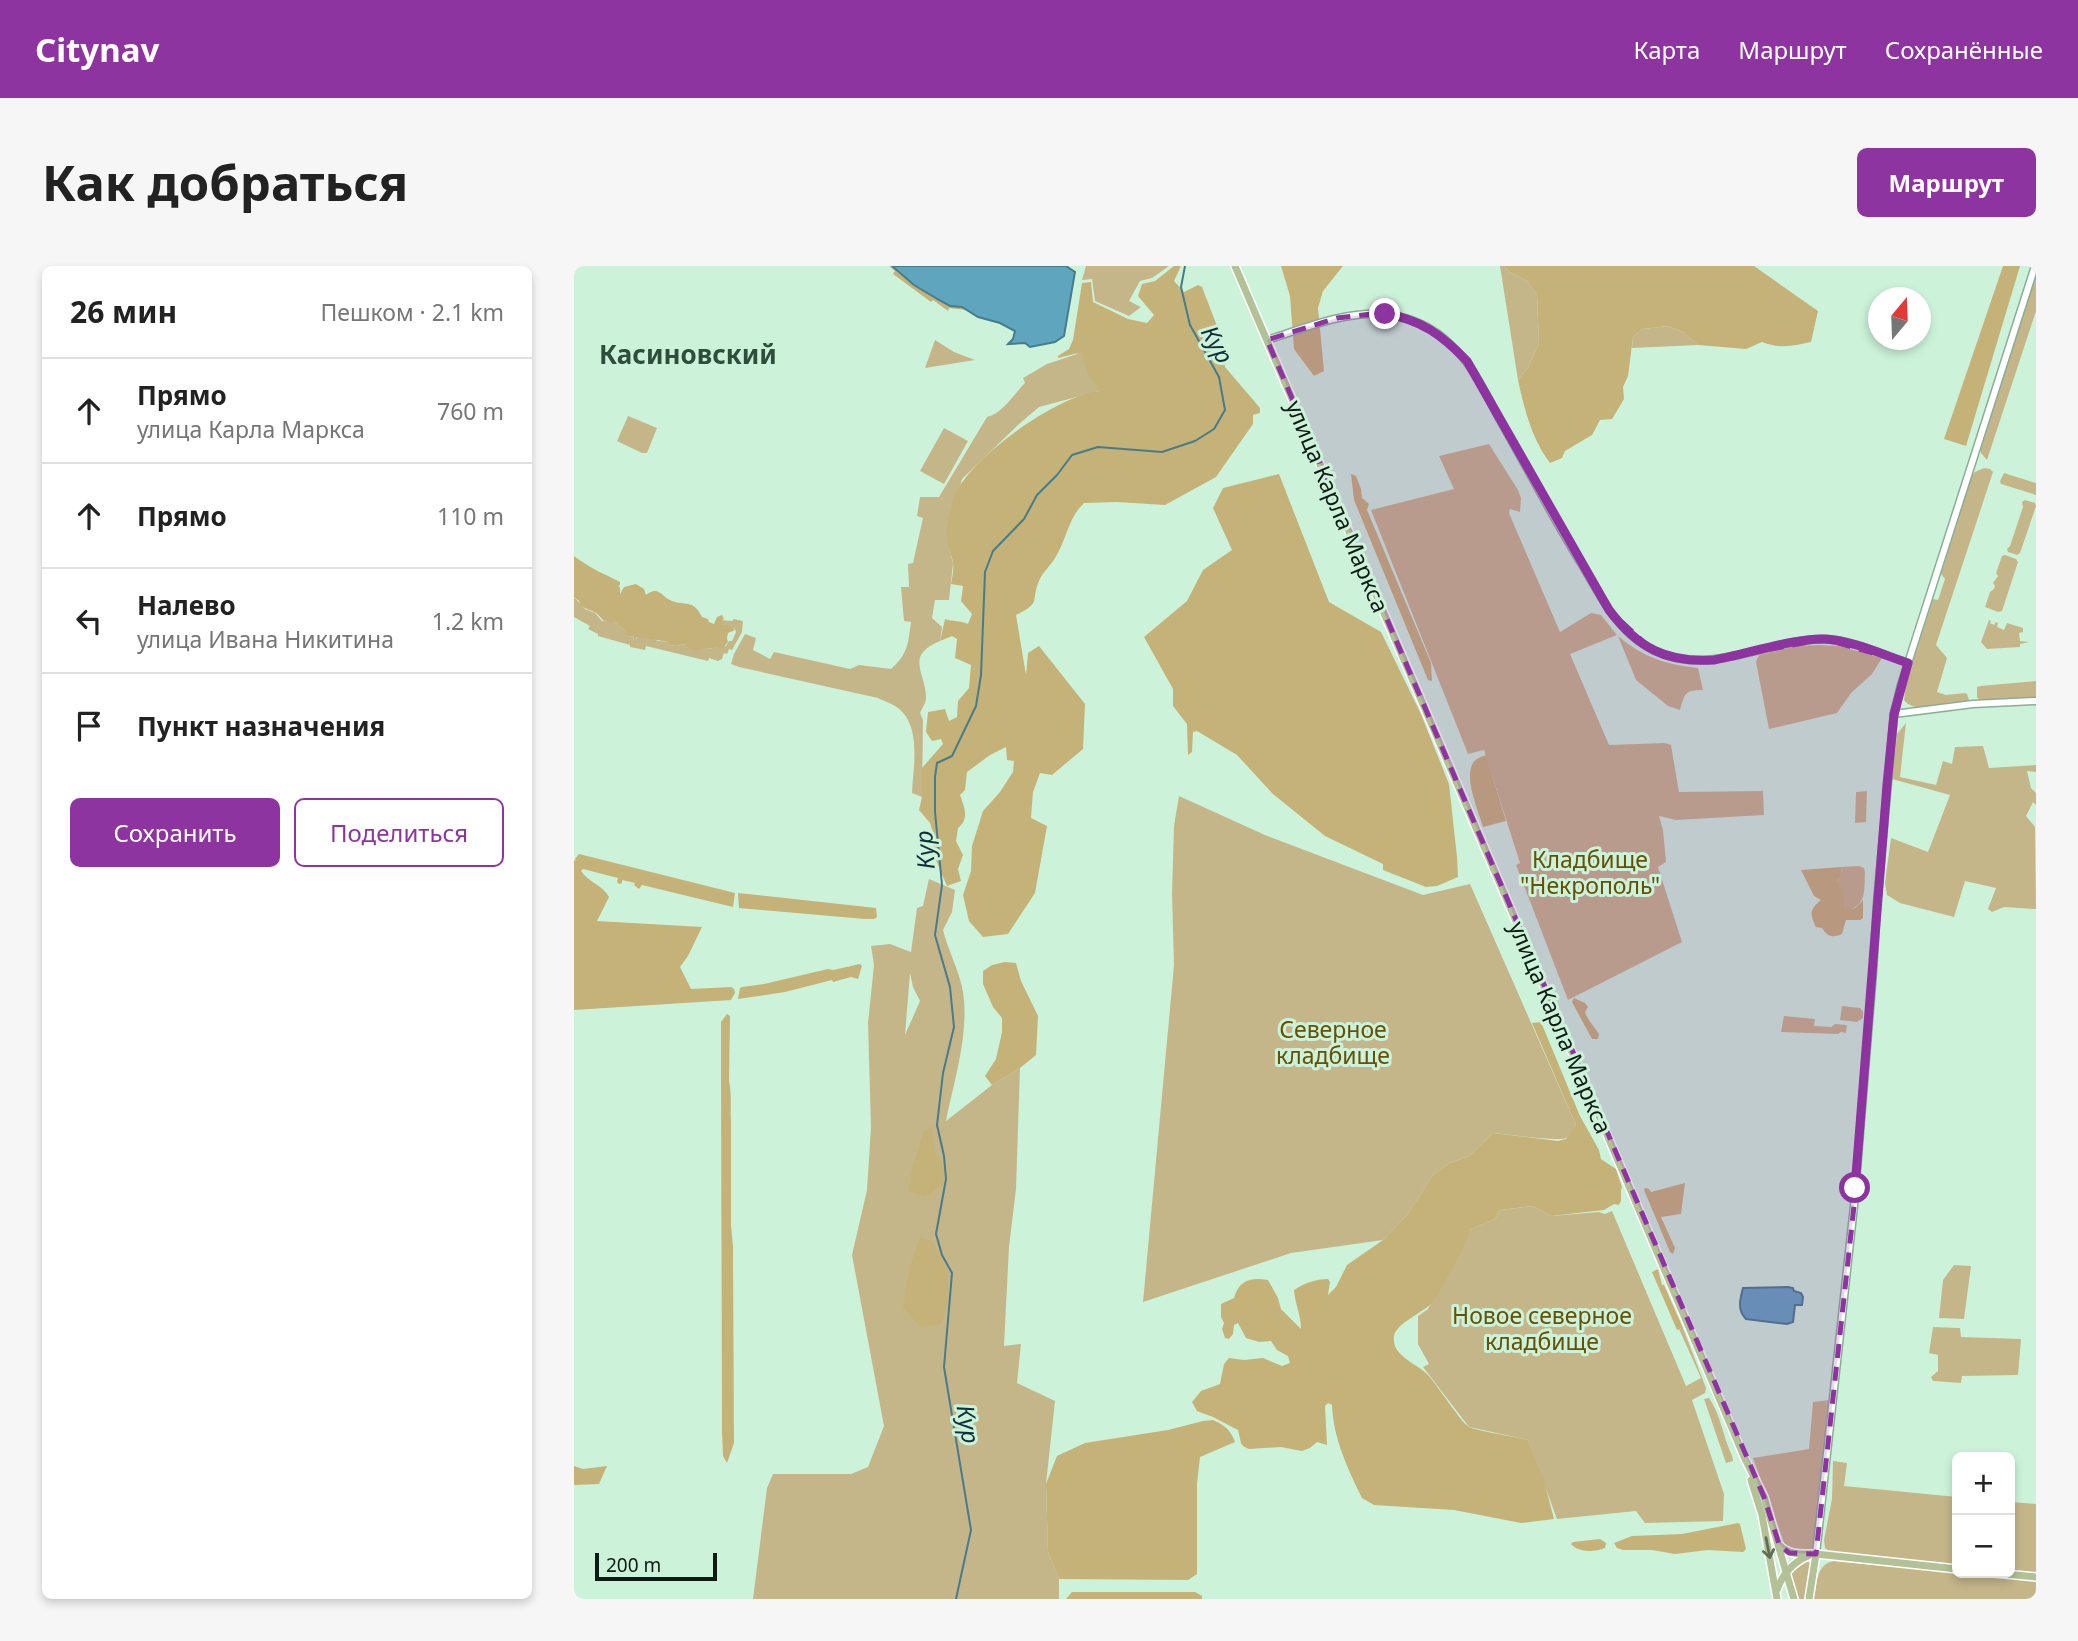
<!DOCTYPE html>
<html lang="ru">
<meta charset="utf-8">
<style>
:root{--surface:#fff;--page:#f6f6f6;--text:#222;--muted:#767676;--line:#e0e0e0;--accent:#8e34a0}
body{margin:0;font-family:"Noto Sans",sans-serif;background:var(--page);color:var(--text)}
.controls{position:absolute;right:21px;bottom:21px;display:grid;overflow:hidden;border-radius:10px;box-shadow:0 4px 10px #0003}
.controls button{width:63px;height:63px;display:grid;place-items:center;padding:0;border:0;border-bottom:2px solid var(--line);background:var(--surface);color:var(--text);font:35px sans-serif}
.compass{position:absolute;left:1294px;top:21px;width:63px;height:63px;border-radius:50%;background:var(--surface);box-shadow:0 4px 10px #0003;rotate:19deg}
.scale{position:absolute;left:21px;bottom:18px;width:122px;box-sizing:border-box;padding-left:7px;border:4px solid #0e1b13;border-top:0;font-size:19px;line-height:24px;white-space:nowrap;color:#0e1b13;-webkit-text-stroke:5px #cdf2da;paint-order:stroke}
.stop{position:absolute;width:21px;height:21px;margin:-16px;border:5px solid #8e34a0;border-radius:50%;background:#fff}
.stop.end{background:#8e34a0;border-color:#fff;box-shadow:0 2px 7px #0008}
.list{margin:0;padding:0;list-style:none}
h2{display:flex;justify-content:space-between;align-items:center;height:91px;margin:0;padding:0 28px;font-size:30px}
h2 small{font-size:23px;font-weight:400;color:var(--muted)}
.list li{display:grid;grid-template-columns:46px 1fr auto;gap:21px;align-items:center;box-sizing:border-box;height:105px;padding:0 28px;border-top:2px solid var(--line)}
.list b{display:block;font-size:26px;white-space:nowrap}
.list p{margin:0;font-size:23px;white-space:nowrap;color:var(--muted)}
.list em{font-size:23px;font-style:normal;color:var(--muted)}
.actions{display:flex;gap:14px;padding:21px 28px}
.actions a{flex:1;padding:16px 0;border:2px solid var(--accent);border-radius:10px;text-align:center;font-size:24px;color:var(--accent)}
.actions .main{background:var(--accent);color:#fff}
.icon{flex:none;width:38px;height:38px;fill:none;stroke:currentColor;stroke-width:2;stroke-linecap:round;stroke-linejoin:round}
.map{position:relative;flex:none;width:1462px;height:1333px;overflow:hidden;border-radius:10px}
header{display:flex;align-items:center;gap:42px;box-sizing:border-box;height:98px;padding:0 35px;background:var(--accent);color:#fff}
header strong{font-size:33px}
nav{display:flex;gap:38px;margin-inline-start:auto;font-size:24px}
.intro{display:flex;align-items:center;justify-content:space-between;box-sizing:border-box;height:168px;padding:0 42px}
h1{margin:0;font-size:49px}
.button{padding:18px 32px;border-radius:10px;background:var(--accent);color:#fff;font-size:24px;font-weight:700}
main{display:flex;gap:42px;padding:0 42px}
aside{flex:1;background:var(--surface);border-radius:10px;box-shadow:0 4px 10px #0003}
.map>svg:first-child{display:block}
</style>
<header>
<strong>Citynav</strong>
<nav><a>Карта</a><a>Маршрут</a><a>Сохранённые</a></nav>
</header>
<div class="intro"><h1>Как добраться</h1><a class="button">Маршрут</a></div>
<main>
<aside>
<h2>26 мин<small>Пешком · 2.1 km</small></h2>
<ul class="list">
<li><svg class="icon" aria-label="ahead" viewBox="0 0 24 24"><path d="M12 20V5M6 11l6-6 6 6"/></svg><div><b>Прямо</b><p>улица Карла Маркса</p></div><em>760 m</em></li>
<li><svg class="icon" aria-label="ahead" viewBox="0 0 24 24"><path d="M12 20V5M6 11l6-6 6 6"/></svg><div><b>Прямо</b></div><em>110 m</em></li>
<li><svg class="icon" aria-label="left" viewBox="0 0 24 24"><path d="M17 20v-9H6M10 6l-5 5 5 5"/></svg><div><b>Налево</b><p>улица Ивана Никитина</p></div><em>1.2 km</em></li>
<li><svg class="icon" aria-label="arrive" viewBox="0 0 24 24"><path d="M6 21V4h12l-3 4 3 4H6"/></svg><div><b>Пункт назначения</b></div></li>
</ul>
<div class="actions"><a class="main">Сохранить</a><a>Поделиться</a></div>
</aside>
<div class="map">
<svg width="1462" height="1333" viewBox="0 0 1462 1333">
<rect width="100%" height="100%" fill="#cdf2da"/>
<g fill="#c5b68a" fill-rule="evenodd">
<polygon points="512,0 595,0 578,12 566,15 555,35 567,41 555,50 521,35 518,13 508,14"/>
<polygon points="926,0 931,0 934,5 953,15 963,29 965,77 954,102 944,114"/>
<polygon points="1462,7 1462,45 1413,194 1407,187 1406,179"/>
<polygon points="1094,60 1109,66 1124,79 1058,82 1059,71 1068,63"/>
<path d="M512,62L536,122L465,141L445,158L388,213L373,270L379,298L375,334H361L358,352L368,361L366,375C330,390 352,406 352,432C352,437 348,442 346,447L349,454L348,531L338,527C339,501 348,461 324,442C319,438 310,435 304,432L165,401L157,398L160,388L171,368L182,372L179,384L196,393L200,386L276,403L285,399L317,403C334,388 334,378 337,356L330,355L327,321H335L334,298L339,297L349,252L343,250L346,231H365L413,151C428,148 440,128 451,117L449,112L473,98L503,88Z"/>
<polygon points="361,74 380,86 401,94 351,102"/>
<polygon points="54,150 83,162 73,187 68,187 43,175"/>
<polygon points="370,162 394,175 370,218 346,205"/>
<polygon points="915,178 944,224 947,232 946,246 936,243 935,247 986,366 1017,347 1027,349 1043,369 996,388 1035,479 1091,477 1097,479 1105,526 1189,525 1190,549 1102,554 1085,550 1089,564 1092,596 1084,601 1108,676 994,734 942,599 946,597 910,484 894,488 797,244 880,223 865,190"/>
<path d="M1410,202L1416,203L1419,206L1362,379L1373,392L1363,426L1372,429L1391,427L1393,428L1395,434L1391,437C1374,438 1341,449 1330,434L1332,417L1359,333L1364,334L1371,313L1367,308L1398,209L1401,206Z"/>
<polygon points="1430,207 1462,217 1462,229 1427,218 1426,215"/>
<polygon points="1451,234 1461,237 1462,240 1446,287 1443,289 1434,286 1433,283 1436,280 1449,241 1448,236"/>
<polygon points="1431,289 1442,293 1444,296 1428,345 1424,346 1411,341 1416,326 1420,323 1421,320 1419,317 1424,310 1422,307 1428,290"/>
<path d="M0,331L11,343L21,347L28,355L41,356L51,365V368L55,371L60,370L59,376L65,370L76,371L84,375L96,376V379L102,380L111,378C122,388 138,381 152,380L155,375H158L162,366L161,363L148,358V354L158,355L160,353L169,355L168,366L158,384L155,383L153,388L150,387L148,393L144,395L135,392L134,395L72,380L71,384L56,381V379L24,370V368L14,363L16,360L0,351Z"/>
<polygon points="1415,354 1417,355 1416,357 1420,359 1422,356 1424,357 1423,361 1430,364 1433,357 1449,362 1449,366 1445,367 1446,375 1455,376 1446,378 1446,381 1413,383 1407,376"/>
<path d="M1044,370C1070,392 1091,398 1124,402L1129,424C1111,424 1111,427 1106,444L1094,440L1062,414Z"/>
<polygon points="1245,379 1265,380 1308,392 1298,408 1277,427 1263,447 1195,463 1182,396 1185,389 1224,380"/>
<polygon points="1462,415 1462,433 1406,435 1403,431 1403,421 1406,420"/>
<polygon points="1332,457 1326,511 1362,519 1369,495 1378,498 1381,481 1409,480 1415,502 1462,499 1462,506 1453,505 1457,522 1462,527 1462,539 1459,536 1452,550 1461,561 1462,643 1430,641 1418,646 1414,643 1422,622 1391,615 1380,651 1326,637 1313,629 1311,617 1317,572 1354,586 1376,529 1318,513 1323,468"/>
<polygon points="1293,525 1292,556 1281,557 1282,526"/>
<path d="M605,530L691,569L849,629L896,618L1002,859C1000,863 996,870 992,872C986,876 931,868 919,867L895,890L876,897L859,909L833,949L809,974L717,987L569,1036L600,699L598,628L600,560Z"/>
<path d="M1285,600L1290,602L1291,606C1290,627 1293,638 1271,646L1263,615L1268,609L1267,601Z"/>
<path d="M355,613L381,624L378,646L369,664C374,684 384,702 388,721C397,762 380,815 372,855L418,819L446,802L442,923L435,981L430,1080L447,1078L443,1117L481,1135L472,1218L474,1286L485,1313V1333H179L193,1222L199,1208H277L294,1201L310,1160L278,989L293,924L297,861L294,757L300,699L297,680L316,678L337,686L343,642L349,640ZM336,707L339,721L346,735L331,769Z"/>
<polygon points="1268,740 1286,742 1289,746 1289,752 1283,756 1266,754"/>
<polygon points="1210,750 1241,753 1240,760 1257,761 1261,758 1273,759 1272,767 1267,766 1264,768 1207,766"/>
<polygon points="959,940 977,950 1025,946 1031,948 1038,945 1112,1120 1127,1112 1105,1063 1109,1062 1132,1122 1131,1127 1118,1134 1150,1228 1149,1255 1071,1257 1062,1245 983,1253 954,1174 895,1161 849,1101 855,1098 844,1078 844,1050 854,1043 897,963 921,953 926,944"/>
<polygon points="1380,999 1397,1000 1390,1053 1365,1052 1369,1014"/>
<polygon points="1359,1061 1386,1062 1387,1071 1447,1073 1444,1109 1388,1110 1387,1117 1359,1115 1357,1111 1364,1105 1364,1089 1355,1087"/>
<path d="M1135,1132C1145,1146 1148,1164 1154,1180C1156,1186 1159,1190 1159,1195L1152,1197L1130,1133Z"/>
<polygon points="1256,1134 1248,1231 1240,1283 1231,1286 1212,1282 1179,1192 1235,1183 1239,1136"/>
<polygon points="1259,1195 1273,1197 1270,1220 1383,1231 1383,1301 1258,1288 1251,1282 1250,1274 1258,1233"/>
<polygon points="1436,1236 1462,1238 1462,1309 1436,1306"/>
<polygon points="1232,1295 1237,1297 1237,1308 1231,1333 1224,1333 1217,1306 1222,1300"/>
<path d="M1260,1295L1462,1315V1333H1240C1243,1317 1242,1298 1260,1295Z"/>
</g>
<g fill="#c5b278">
<polygon points="315,0 324,3 340,19 365,34 376,40 388,41 391,44 375,42 374,45 359,34 357,36 319,8 321,5"/>
<path d="M600,0H607L600,15L610,26L624,19L628,21L643,60L651,101L686,142V147L679,149V158L642,211L591,239L543,236L510,237C494,252 493,273 481,292C477,299 468,307 465,315C456,337 468,336 442,349L452,409L454,387L465,380L511,438L509,483L478,509L466,507L459,526L457,552L473,560L461,627L434,668L409,671L395,655L389,629L397,605L398,580L409,545L426,526L439,506L440,495L433,494L432,481L416,489L393,506L391,524L386,529C390,541 396,552 384,562L382,575L389,589L384,603L387,615L373,620L359,587L361,573L356,557L345,544L348,531V502L369,478L367,473L358,475L352,466L354,446L371,443L375,455L383,451L384,435L395,422L397,399L381,392L383,373L378,370L366,375L371,353C379,356 386,354 394,358L398,348L387,335L389,320L377,318C378,312 380,304 379,297C378,288 373,280 373,271C372,260 376,244 379,234C391,194 485,128 526,125L513,107L508,86L484,92V90L495,83L499,74L508,17L517,16L519,36L554,53L573,57L580,49L564,30L568,18L581,15Z"/>
<polygon points="707,0 769,0 749,25 744,42 750,105 740,110 720,83 716,30"/>
<path d="M931,0H1180L1244,45L1237,76C1219,80 1206,83 1188,76L1172,83L1124,79L1109,66L1094,60L1068,63L1059,71L1054,110L1049,121L1050,133L1038,153L1026,154L1018,169L991,185L988,192L976,197C958,174 950,142 944,114L954,102L965,77L963,29L953,15L934,5Z"/>
<polygon points="1429,0 1446,0 1392,180 1370,173"/>
<polygon points="705,208 755,336 807,366 847,448 875,518 883,591 884,611 863,620 852,621 809,604 809,598 751,570 699,528 663,489 623,465 619,466 618,486 614,489 613,458 599,440 599,423 570,371 613,335 629,304 658,284 639,242 649,222"/>
<polygon points="777,208 782,210 787,223 788,232 795,238 793,244 857,397 858,415 854,414 780,234"/>
<path d="M0,290C14,301 30,308 46,316V319L44,320L46,321V328L50,321L62,318L70,323L72,329C85,319 87,331 98,335C112,340 119,333 128,351L134,353L135,356L140,358L143,351L148,349L150,353L148,354V358L156,360L161,364L154,367L153,372L154,376L149,382C138,380 127,386 116,384L111,378L102,380L96,379L95,376L65,371L62,372L61,377H59L60,370L55,371L50,368L51,365L41,356C27,357 31,354 22,347C17,344 11,343 6,339L5,335L0,331Z"/>
<path d="M912,489L932,555L909,561C904,544 891,515 898,499C900,493 907,491 912,489Z"/>
<path d="M5,588L161,627L159,641L68,619L65,623L60,619L61,617L48,614V617L45,618L43,616L44,612L9,603L7,605C14,616 29,619 35,631L23,655L128,661L114,690L106,701L117,723L157,721L160,723L161,727L157,734L0,744V594L2,595L1,593Z"/>
<path d="M1267,601L1268,609L1263,615L1269,624L1271,645L1281,642L1289,634V652L1286,654H1272L1268,668C1258,672 1254,671 1248,662L1242,661C1236,648 1235,644 1247,634L1240,630L1227,604Z"/>
<polygon points="164,627 302,642 303,651 300,653 291,653 165,642"/>
<polygon points="431,696 442,697 447,715 464,750 462,789 446,802 418,819 411,810 422,793 428,766 428,752 419,741 409,718 409,705 418,699"/>
<polygon points="286,698 288,700 284,713 277,711 259,716 258,714 211,726 164,733 166,722 168,721 190,718 254,703 259,704"/>
<path d="M1000,732L1011,737L1014,741L1011,746C1014,755 1020,760 1025,768L1024,773H1018L998,736Z"/>
<path d="M153,748L156,750L155,815C158,828 156,843 157,856V960L159,980L160,1177L153,1197L149,1190L148,1167L147,804V756Z"/>
<path d="M967,756L1006,850L1025,884L1027,893L1042,903L1048,921L1047,924V935L1045,939L1040,938L1030,944L977,950L959,940L926,944L921,953L897,963L885,991L860,1035C851,1046 822,1057 820,1070C817,1090 843,1097 854,1109C864,1120 886,1155 895,1161C903,1165 943,1171 954,1174L970,1215L980,1253L947,1257L880,1244L800,1239L788,1232C774,1203 759,1172 758,1139L754,1137L751,1140L753,1179L743,1176L736,1182L728,1185L707,1181L675,1183L669,1180L667,1177L664,1164L639,1151L623,1145L618,1136L627,1125L646,1118L650,1098L655,1092L670,1094L689,1092L708,1100L716,1097L714,1090L703,1084L697,1075L685,1076L672,1072L664,1057L660,1059L659,1068L655,1073L651,1072L648,1063L650,1057L647,1051V1038L660,1032C665,1014 677,1011 694,1014L704,1032L707,1043L727,1063C727,1049 721,1038 720,1024C731,1017 741,1013 754,1013L756,1016L754,1029L762,1021L773,999L809,974L833,949L859,909L876,897L895,890L919,867L984,875L992,873L1002,859L958,757Z"/>
<polygon points="358,860 361,886 370,899 369,919 351,930 334,926 338,904 349,866"/>
<polygon points="1111,917 1107,948 1087,951 1101,982 1099,988 1096,986 1070,924 1071,922 1075,923 1077,926"/>
<polygon points="346,971 358,975 374,1004 374,1034 368,1058 346,1061 329,1041 336,1000"/>
<polygon points="1084,1003 1088,1019 1090,1019 1109,1062 1103,1064 1078,1006"/>
<path d="M639,1154C651,1159 657,1165 661,1176L626,1191L623,1218V1308L614,1314L485,1313L474,1286L472,1218L483,1190L511,1177L594,1164L629,1155Z"/>
<polygon points="0,1200 9,1203 33,1200 25,1218 0,1219"/>
<polygon points="1164,1257 1166,1258 1172,1283 1169,1286 1134,1284 1101,1288 1078,1284 1049,1284 1043,1282 1040,1277 1058,1270 1108,1268"/>
<path d="M1026,1273L1032,1277L1031,1282C1020,1286 1005,1287 997,1278L999,1276Z"/>
<polygon points="498,1326 621,1326 628,1330 628,1333 492,1333"/>
</g>
<g fill="#5fa5be" stroke="#477c8b" stroke-width="2">
<polygon points="318,0 492,0 501,6 490,70 481,76 456,81 451,77 434,78 439,73 441,65 426,57 404,51 388,41 376,40 365,34 340,19"/>
<path d="M1214,1021L1219,1022L1220,1025L1227,1027L1229,1031L1228,1039H1221L1219,1056L1213,1058L1172,1053C1163,1044 1166,1033 1169,1022Z"/>
</g>
<g fill="none" stroke-linecap="round" stroke-linejoin="round">
<polyline stroke="#477c8b" stroke-width="2" points="382,1333 397,1264 370,1101 378,1007 368,989 362,968 372,913 370,890 363,859 369,807 380,761 376,721 361,669 368,619 361,546 361,511 363,497 378,490 402,440 407,409 411,306 419,285 450,253 463,229 483,209 498,189 524,181 588,186 621,175 640,163 651,144 645,111 616,59 607,21 611,0"/>
<defs>
<g id="secondary">
<path d="M693,74C731,62 770,45 811,48C836,51 859,61 877,79C900,100 911,127 926,154C954,203 980,254 1010,302C1027,331 1042,362 1072,380C1128,415 1188,375 1247,373C1277,373 1307,388 1334,397"/>
<polyline points="1320,448 1399,438 1462,435"/>
<polyline points="1242,1288 1280,940 1299,706 1303,638 1320,448 1327,419 1461,0"/>
</g>
<g id="primary">
<polyline points="661,0 951,676 1171,1193 1190,1231 1220,1333"/>
<polyline points="1177,1214 1188,1249 1203,1333"/>
<path d="M1205,1279C1216,1290 1228,1288 1242,1288L1383,1303"/>
<polyline points="1420,1307 1462,1311"/>
<path d="M1203,1324C1208,1309 1219,1296 1234,1290"/>
<polyline points="1235,1333 1242,1288"/>
</g>
</defs>
<use href="#secondary" stroke="#8aad96" stroke-width="9"/>
<use href="#primary" stroke="#fff" stroke-width="10"/>
<use href="#secondary" stroke="#fff" stroke-width="6"/>
<use href="#primary" stroke="#b2c196" stroke-width="7"/>
</g>
<defs><path id="oneway-shaft" d="M-6 0H5M1.5-3L5.5 0L1.5 3" fill="none" stroke-width="1.6" stroke-linecap="round" stroke-linejoin="round" transform="scale(1.75)"/></defs>
<use stroke="#606e54" href="#oneway-shaft" transform="translate(1194 1282) rotate(79)"/>
<g fill="none" stroke-linecap="round" stroke-linejoin="round">
<path stroke="#8e34a0" stroke-width="9" d="M811,48C847,53 869,70 893,95L1035,344C1064,382 1092,397 1140,394C1173,388 1219,372 1251,373C1280,375 1307,388 1334,397L1320,448L1313,519L1281,922"/>
</g>
<path fill="#8e34a0" fill-opacity="0.2" stroke="#8e34a0" stroke-width="5" stroke-dasharray="14 9" stroke-linejoin="round" d="M798,48L842,55L876,77L901,107L1035,344L1078,384L1112,394H1140L1250,373L1334,397L1319,462L1280,940L1242,1288L1215,1287L1205,1278L1190,1231L693,74L763,52Z"/>
<g text-anchor="middle" dominant-baseline="central" stroke-width="6" stroke-linejoin="round" paint-order="stroke">
<g font-size="23" fill="#0e1b13" stroke="#cdf2da">
<text transform="translate(764 240) rotate(67)">улица Карла Маркса</text>
<text transform="translate(987 761) rotate(67)">улица Карла Маркса</text>
</g>
<g font-size="23" fill="#645006" stroke="#cdf2da">
<text x="1016" y="593">Кладбище<tspan x="1016" dy="26">"Некрополь"</tspan></text>
<text x="759" y="763">Северное<tspan x="759" dy="26">кладбище</tspan></text>
<text x="968" y="1049">Новое северное<tspan x="968" dy="26">кладбище</tspan></text>
</g>
<g font-size="24" font-style="italic" fill="#0d303b" stroke="#cdf2da">
<text transform="translate(644 78) rotate(61)">Кур</text>
<text transform="translate(350 584) rotate(-94)">Кур</text>
<text transform="translate(395 1158) rotate(81)">Кур</text>
</g>
<g font-size="26" font-weight="bold" fill="#2e4d3a" stroke="#cdf2da">
<text x="114" y="88">Касиновский</text>
</g>
</g>
</svg>
<div class="controls">
<button>+</button>
<button>−</button>
</div>
<svg class="compass" viewBox="-18 -18 36 36"><path d="M0-13l5 13h-10z" fill="#e53935"/><path d="M0 13l5-13h-10z" fill="#767676"/></svg>
<div class="scale">200 m</div>
<div class="stop" style="left:1281px;top:922px"></div>
<div class="stop end" style="left:811px;top:48px"></div>
</div>
</main>
